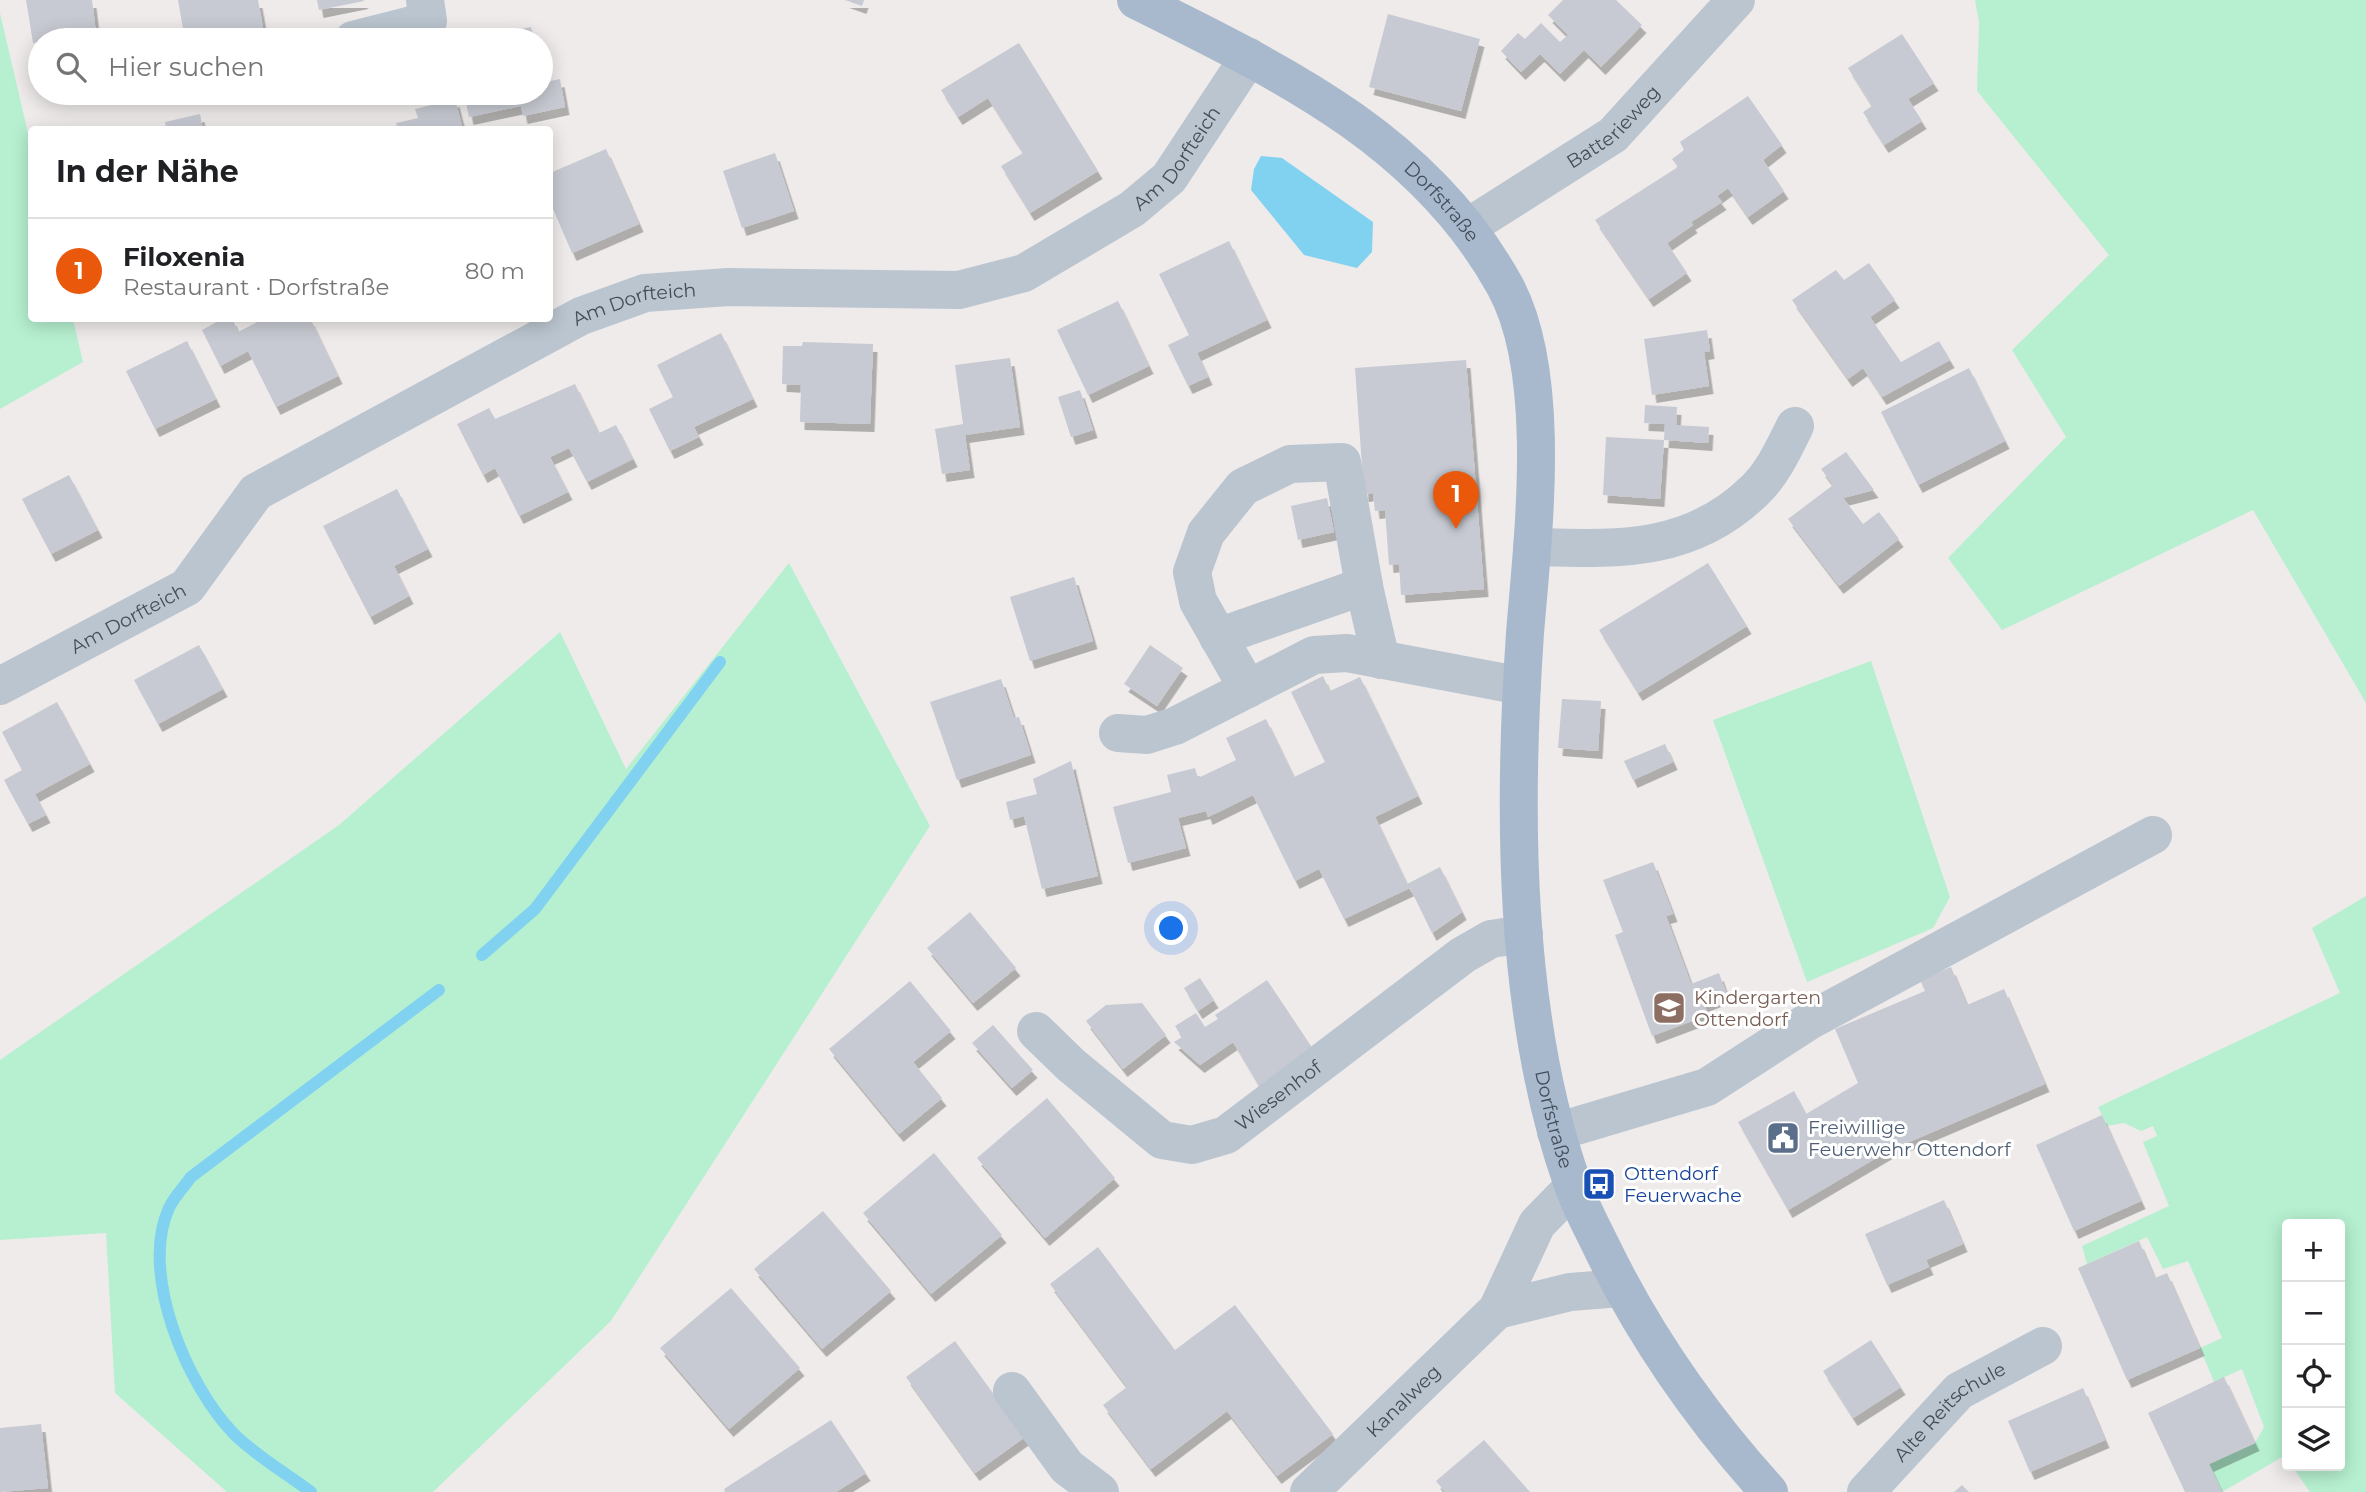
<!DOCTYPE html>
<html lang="de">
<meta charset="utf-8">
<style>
:root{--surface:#fff;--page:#f2f2f2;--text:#202124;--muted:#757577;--line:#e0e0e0;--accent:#ea580c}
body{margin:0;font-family:Montserrat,sans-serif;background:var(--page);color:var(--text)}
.controls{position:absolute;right:21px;bottom:21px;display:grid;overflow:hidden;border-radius:7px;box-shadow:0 4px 18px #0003}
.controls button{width:63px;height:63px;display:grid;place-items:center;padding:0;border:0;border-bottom:2px solid var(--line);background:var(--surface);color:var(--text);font:35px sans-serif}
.you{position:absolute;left:1172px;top:929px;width:24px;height:24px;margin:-18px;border:5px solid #fff;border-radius:50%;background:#1a73e8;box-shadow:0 0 0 10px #1a73e833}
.badge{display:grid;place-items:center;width:46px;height:46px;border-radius:50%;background:var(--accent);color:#fff;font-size:23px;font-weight:700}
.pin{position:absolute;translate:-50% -58px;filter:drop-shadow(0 2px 4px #0008)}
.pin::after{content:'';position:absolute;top:37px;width:24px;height:21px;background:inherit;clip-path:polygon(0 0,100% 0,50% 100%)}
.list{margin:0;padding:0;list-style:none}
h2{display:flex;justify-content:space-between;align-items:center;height:91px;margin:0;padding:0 28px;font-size:30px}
h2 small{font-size:23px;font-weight:400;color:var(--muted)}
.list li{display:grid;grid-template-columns:46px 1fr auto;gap:21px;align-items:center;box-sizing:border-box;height:105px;padding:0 28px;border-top:2px solid var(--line)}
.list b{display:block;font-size:26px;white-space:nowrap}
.list p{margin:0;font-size:23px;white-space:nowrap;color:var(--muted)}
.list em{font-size:23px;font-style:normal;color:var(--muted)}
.icon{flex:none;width:38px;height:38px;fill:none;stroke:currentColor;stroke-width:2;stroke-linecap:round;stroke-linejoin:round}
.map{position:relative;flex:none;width:2366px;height:1492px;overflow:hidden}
.search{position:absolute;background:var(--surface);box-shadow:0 4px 18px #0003;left:28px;top:28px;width:525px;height:77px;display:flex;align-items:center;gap:18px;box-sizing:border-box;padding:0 24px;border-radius:38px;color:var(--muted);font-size:26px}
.panel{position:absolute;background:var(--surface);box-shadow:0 4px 18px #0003;left:28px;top:126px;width:525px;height:196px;border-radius:7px}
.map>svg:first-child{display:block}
</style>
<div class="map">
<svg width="2366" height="1492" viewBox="0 0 2366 1492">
<defs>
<filter id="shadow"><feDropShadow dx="4.5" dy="8" stdDeviation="0" flood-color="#0004"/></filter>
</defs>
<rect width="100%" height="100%" fill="#efebeb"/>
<g fill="#b6f0d0">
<polygon points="1975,0 2366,0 2366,703 2253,510 2002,630 1948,558 2066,437 2012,350 2109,255 1977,91 1979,22"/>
<polygon points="0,13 31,146 32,318 73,319 83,362 0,409"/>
<polygon points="789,563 930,826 611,1321 433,1492 227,1492 115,1393 106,1233 0,1240 0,1060 339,825 560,632 626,769"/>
<polygon points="1871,661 1950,897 1933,928 1807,982 1713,720"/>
<polygon points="2366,896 2366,1492 2310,1492 2292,1466 2340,1466 2340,1224 2287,1224 2287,1459 2284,1456 2222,1492 2209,1464 2255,1443 2264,1427 2242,1369 2214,1382 2200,1348 2222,1338 2188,1261 2163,1269 2147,1237 2087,1264 2082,1246 2169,1206 2143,1142 2157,1136 2153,1126 2141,1131 2124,1123 2107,1126 2098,1107 2340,993 2312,928"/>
</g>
<polygon fill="#81d2f0" points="1261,156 1282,158 1373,222 1372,252 1357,268 1304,255 1251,190 1254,169"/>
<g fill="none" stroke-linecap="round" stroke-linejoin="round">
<g stroke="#81d2f0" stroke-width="12">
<polyline points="482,955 535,909 720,662"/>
<path d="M311,1492C286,1473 256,1456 234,1434C187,1386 139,1273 169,1208C174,1197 184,1187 191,1177L439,990"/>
</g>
</g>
<g fill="#c7cad2" filter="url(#shadow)">
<polygon points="26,0 92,0 96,33 33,43"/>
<polygon points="178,0 258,0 265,39 185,40"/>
<polygon points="317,0 363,0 364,1 319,10"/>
<polygon points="845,0 864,0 862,6"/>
<polygon points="1563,0 1616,0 1642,25 1601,67 1584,50 1560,74 1540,54 1521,72 1501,51 1518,33 1525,39 1541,23 1560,42 1568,35 1548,15"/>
<polygon points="1388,14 1480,39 1461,111 1369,87"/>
<polygon points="531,27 534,40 472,40 472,39"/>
<polygon points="1902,34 1934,83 1908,99 1922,121 1884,145 1863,112 1872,106 1848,68"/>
<polygon points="1019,43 1098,171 1030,213 1001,166 1023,153 988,98 958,117 941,90"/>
<polygon points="560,79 565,107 523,116 521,106 469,117 464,93 541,93 541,83"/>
<polygon points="1748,96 1782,145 1763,160 1784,191 1748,217 1728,188 1717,196 1722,202 1691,222 1693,225 1667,243 1687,273 1649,299 1595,220 1678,167 1672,159 1684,150 1680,142"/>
<polygon points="455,99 463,130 398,130 396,123 418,118 415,109"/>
<polygon points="200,114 203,130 166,130 165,122"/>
<polygon points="606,149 639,224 572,253 550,202 550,173"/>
<polygon points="775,153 794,211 742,228 723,171"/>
<polygon points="1229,241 1267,320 1197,353 1208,377 1188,386 1168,345 1189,335 1159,274"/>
<polygon points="1869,263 1895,300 1870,317 1901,362 1939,341 1950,360 1882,397 1863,368 1848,379 1792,300 1836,270 1844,280"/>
<polygon points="1118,301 1149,366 1088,395 1057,330"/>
<polygon points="224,318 232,318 238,332 265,318 310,318 338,376 276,407 248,351 220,366 202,330"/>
<polygon points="1707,330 1710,351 1704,352 1709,386 1652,395 1644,339"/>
<polygon points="721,333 753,399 694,427 699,437 670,451 649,409 673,397 657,365"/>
<polygon points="187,341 216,399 155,429 126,371"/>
<polygon points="803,342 873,344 870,424 800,422 801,385 782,384 783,346 802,346"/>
<polygon points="1010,358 1020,427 965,435 970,470 942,474 935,429 963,424 955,365"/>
<polygon points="1466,360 1484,589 1401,595 1399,564 1389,565 1385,510 1375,511 1373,493 1364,494 1355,368"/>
<polygon points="1969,368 2005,441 1918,485 1881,412"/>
<polygon points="575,384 599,433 616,425 633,459 587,482 569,448 550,457 568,492 519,516 495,468 483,475 457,424 489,408 495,419"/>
<polygon points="1080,390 1093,430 1071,437 1058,397"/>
<polygon points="1645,405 1677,407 1676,425 1709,427 1708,443 1664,440 1665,424 1644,423"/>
<polygon points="1606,437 1664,440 1660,499 1603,495"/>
<polygon points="1846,452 1874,490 1843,498 1863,524 1879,512 1899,539 1839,586 1788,519 1833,485 1821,469"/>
<polygon points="69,475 98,530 51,554 22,499"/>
<polygon points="397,489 428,549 394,566 409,596 370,617 323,526"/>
<polygon points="1327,498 1334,532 1298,540 1291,506"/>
<polygon points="1708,563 1747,626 1638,693 1599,630"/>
<polygon points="1074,577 1093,641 1030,661 1010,597"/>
<polygon points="199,645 223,689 158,724 134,680"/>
<polygon points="1150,645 1183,668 1157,706 1124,684"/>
<polygon points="1323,676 1330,691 1360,677 1418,796 1375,817 1407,884 1440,867 1462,912 1432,933 1410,888 1344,919 1319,869 1295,881 1253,795 1208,817 1206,811 1178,818 1186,848 1128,863 1113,807 1171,792 1167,775 1195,768 1198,778 1236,760 1226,738 1266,719 1294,777 1325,762 1291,692"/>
<polygon points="1001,679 1014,718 1019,717 1031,755 957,780 930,702"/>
<polygon points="1562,699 1601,701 1598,751 1558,748"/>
<polygon points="57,702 90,764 35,794 46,815 28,824 4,780 22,770 2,732"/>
<polygon points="1665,744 1673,762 1633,780 1624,761"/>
<polygon points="1071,761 1098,876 1042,889 1024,816 1010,820 1006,802 1037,794 1033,779"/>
<polygon points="1653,862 1673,914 1666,916 1691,984 1719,973 1727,995 1704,1004 1708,1015 1652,1036 1615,935 1623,932 1603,880"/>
<polygon points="970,912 1016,968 973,1003 927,948"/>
<polygon points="1951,967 1967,1005 2004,989 2045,1084 1888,1151 1788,1210 1738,1122 1794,1091 1806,1114 1858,1083 1835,1029 1925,991 1920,980"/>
<polygon points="1200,978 1214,1000 1198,1011 1184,988"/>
<polygon points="1267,980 1317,1055 1262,1091 1233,1042 1200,1065 1174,1042 1182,1037 1175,1026 1196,1013 1205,1027 1218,1019 1215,1015"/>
<polygon points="910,981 951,1031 913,1062 942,1098 899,1134 829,1049"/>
<polygon points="1142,1003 1166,1035 1123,1069 1086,1021 1106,1005"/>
<polygon points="993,1025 1033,1070 1012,1088 972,1043"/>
<polygon points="1047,1098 1115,1178 1045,1238 977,1158"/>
<polygon points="2102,1115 2141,1201 2074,1231 2036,1145"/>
<polygon points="934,1153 1002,1235 931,1294 863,1213"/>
<polygon points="1944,1200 1963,1244 1926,1260 1929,1267 1887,1285 1865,1234"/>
<polygon points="823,1211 891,1291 822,1349 754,1269"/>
<polygon points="2139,1241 2155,1278 2167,1273 2200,1348 2127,1380 2078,1268"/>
<polygon points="1098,1247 1175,1350 1235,1305 1333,1434 1277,1476 1227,1411 1151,1469 1103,1405 1127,1387 1050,1284"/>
<polygon points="731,1288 800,1368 729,1429 660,1348"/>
<polygon points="1871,1340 1901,1387 1853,1418 1823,1371"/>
<polygon points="955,1341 1025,1437 975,1473 906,1377"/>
<polygon points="2224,1377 2255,1443 2209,1464 2222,1492 2185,1492 2148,1413"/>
<polygon points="2083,1388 2105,1440 2030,1472 2008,1421"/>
<polygon points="831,1420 866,1473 836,1492 725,1492 724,1489"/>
<polygon points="41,1424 48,1488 0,1492 0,1428"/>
<polygon points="1484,1440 1530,1492 1445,1492 1436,1481"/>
<polygon points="1962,1485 1969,1492 1954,1492"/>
</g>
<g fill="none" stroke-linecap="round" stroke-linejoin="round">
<g stroke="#bbc5cf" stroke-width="38">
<polyline points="353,40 428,21 425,0"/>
<path id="s1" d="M1468,227L1613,135L1736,0"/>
<path d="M1532,547C1616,549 1690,554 1755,490C1773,473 1784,448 1795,426"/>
<polyline points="1218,637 1364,586"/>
<path id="s2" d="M0,686L187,587L256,492L581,316L645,293L728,287L959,290L1024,273L1132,209L1169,178L1249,57"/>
<polyline points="1248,689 1198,601 1192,572 1206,533 1243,487 1290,464 1342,462 1365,591 1381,660"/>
<polyline points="1118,733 1147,735 1175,726 1314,655 1347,653 1522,686"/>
<path id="s3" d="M1036,1031L1071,1065L1162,1140L1192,1145L1226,1135L1463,955L1491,939L1524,934"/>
<polyline points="1556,1132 1707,1087 1809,1021 2153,835"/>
<polyline points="1497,1310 1537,1224 1573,1187"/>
<polyline points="1012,1391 1067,1467 1100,1492"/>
<path id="s4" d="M1309,1492L1497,1310L1570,1292L1621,1288"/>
<path id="s5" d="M1866,1492L1959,1391L2043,1346"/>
</g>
<path stroke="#a9b9cd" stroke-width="38" id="s6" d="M1136,0C1280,72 1424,139 1505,286C1553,374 1533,535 1525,633C1513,808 1513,1015 1572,1182C1579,1204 1591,1225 1601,1246C1645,1337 1701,1417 1769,1492"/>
</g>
<defs>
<symbol id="school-square" viewBox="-11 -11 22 22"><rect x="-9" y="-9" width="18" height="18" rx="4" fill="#8d6e63" stroke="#fff"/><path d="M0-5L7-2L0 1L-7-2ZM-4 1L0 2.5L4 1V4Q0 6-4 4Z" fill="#fff"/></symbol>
<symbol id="civic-square" viewBox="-11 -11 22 22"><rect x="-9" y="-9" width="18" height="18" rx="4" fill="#5c6f8a" stroke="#fff"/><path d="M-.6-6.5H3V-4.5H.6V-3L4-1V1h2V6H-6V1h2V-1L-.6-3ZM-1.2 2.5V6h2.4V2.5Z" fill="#fff"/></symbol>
<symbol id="bus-square" viewBox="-11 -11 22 22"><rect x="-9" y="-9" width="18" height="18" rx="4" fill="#1a4fb4" stroke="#fff"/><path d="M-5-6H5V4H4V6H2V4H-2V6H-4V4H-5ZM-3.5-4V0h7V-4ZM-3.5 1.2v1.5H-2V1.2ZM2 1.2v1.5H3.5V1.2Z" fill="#fff"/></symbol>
</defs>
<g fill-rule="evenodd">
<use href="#school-square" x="1650" y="989" width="38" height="38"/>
<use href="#civic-square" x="1764" y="1119" width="38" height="38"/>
<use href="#bus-square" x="1580" y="1165" width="38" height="38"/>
</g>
<g text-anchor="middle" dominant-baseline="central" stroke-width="6" stroke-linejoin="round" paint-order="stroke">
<g font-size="19" fill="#434e5a" stroke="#fff">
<text stroke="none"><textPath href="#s1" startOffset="177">Batterieweg</textPath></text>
<text stroke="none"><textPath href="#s2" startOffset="1342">Am Dorfteich</textPath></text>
<text stroke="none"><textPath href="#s6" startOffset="369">Dorfstraße</textPath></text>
<text stroke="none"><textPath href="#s2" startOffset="754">Am Dorfteich</textPath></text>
<text stroke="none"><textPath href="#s2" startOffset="145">Am Dorfteich</textPath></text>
<text stroke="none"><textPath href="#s3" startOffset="298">Wiesenhof</textPath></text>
<text stroke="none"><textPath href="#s6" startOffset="1316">Dorfstraße</textPath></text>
<text stroke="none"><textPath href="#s4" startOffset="131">Kanalweg</textPath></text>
<text stroke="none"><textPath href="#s5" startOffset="117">Alte Reitschule</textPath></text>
</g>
<g font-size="19" fill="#785e54" stroke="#fff" text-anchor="start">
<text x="1694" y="997">Kindergarten<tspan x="1694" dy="22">Ottendorf</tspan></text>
</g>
<g font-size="19" fill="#4e5e75" stroke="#fff" text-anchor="start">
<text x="1808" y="1127">Freiwillige<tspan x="1808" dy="22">Feuerwehr Ottendorf</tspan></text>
</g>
<g font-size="19" fill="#164399" stroke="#fff" text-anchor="start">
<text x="1624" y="1173">Ottendorf<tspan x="1624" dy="22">Feuerwache</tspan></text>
</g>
</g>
</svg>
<div class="controls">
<button>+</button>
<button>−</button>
<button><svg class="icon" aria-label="locate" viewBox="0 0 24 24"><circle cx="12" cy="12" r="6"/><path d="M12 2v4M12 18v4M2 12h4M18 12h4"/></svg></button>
<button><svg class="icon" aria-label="layers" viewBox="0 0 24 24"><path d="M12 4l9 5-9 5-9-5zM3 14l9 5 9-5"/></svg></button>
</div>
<div class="you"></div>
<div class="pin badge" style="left:1456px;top:529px">1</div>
<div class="search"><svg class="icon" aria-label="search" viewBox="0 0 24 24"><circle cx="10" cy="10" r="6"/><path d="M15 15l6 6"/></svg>Hier suchen</div>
<section class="panel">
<h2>In der Nähe<small></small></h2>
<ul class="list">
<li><span class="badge">1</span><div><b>Filoxenia</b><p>Restaurant · Dorfstraße</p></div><em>80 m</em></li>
</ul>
</section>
</div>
